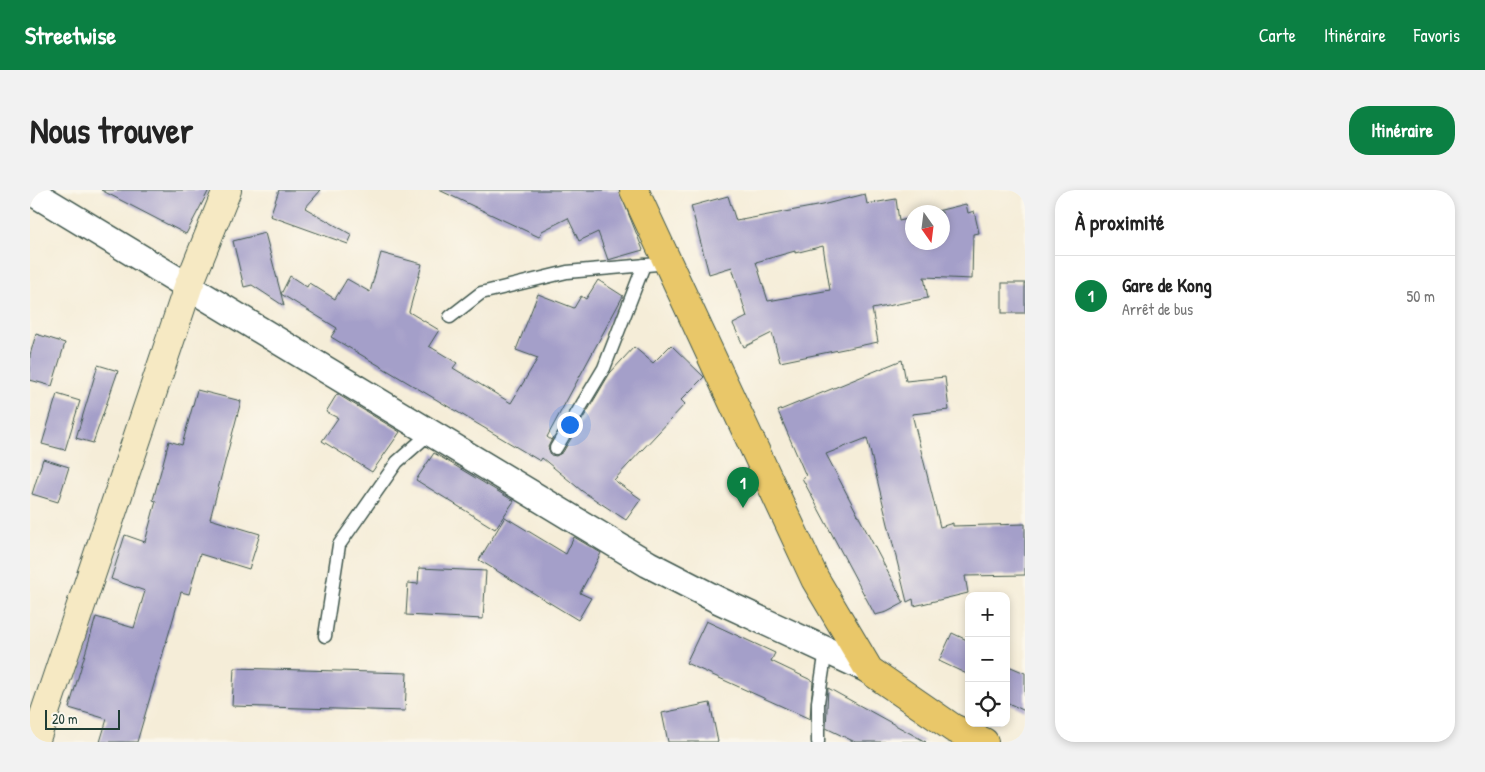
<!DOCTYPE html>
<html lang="fr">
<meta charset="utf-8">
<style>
:root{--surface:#fff;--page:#f2f2f2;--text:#222;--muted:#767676;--line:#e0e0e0;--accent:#0b8043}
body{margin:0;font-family:"Patrick Hand",sans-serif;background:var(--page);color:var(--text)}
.controls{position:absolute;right:15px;bottom:15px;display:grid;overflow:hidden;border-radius:10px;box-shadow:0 2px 8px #0003}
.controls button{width:45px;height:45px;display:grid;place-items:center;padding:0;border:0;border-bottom:1px solid var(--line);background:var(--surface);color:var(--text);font:25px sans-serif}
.compass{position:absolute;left:875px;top:15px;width:45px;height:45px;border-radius:50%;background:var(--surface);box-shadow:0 2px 8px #0003;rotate:166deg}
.scale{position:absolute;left:15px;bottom:12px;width:75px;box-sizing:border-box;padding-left:5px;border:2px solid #1f3d34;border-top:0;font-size:14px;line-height:18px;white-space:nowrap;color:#1f3d34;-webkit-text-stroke:4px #fbf7ec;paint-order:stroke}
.you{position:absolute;left:539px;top:234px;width:18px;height:18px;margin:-12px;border:4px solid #fff;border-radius:50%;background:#1a73e8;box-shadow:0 0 0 8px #1a73e833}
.badge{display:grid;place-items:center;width:32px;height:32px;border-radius:50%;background:var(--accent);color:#fff;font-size:16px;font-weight:700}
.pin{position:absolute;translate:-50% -41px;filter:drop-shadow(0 1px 2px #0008)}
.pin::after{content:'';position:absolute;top:26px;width:18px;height:15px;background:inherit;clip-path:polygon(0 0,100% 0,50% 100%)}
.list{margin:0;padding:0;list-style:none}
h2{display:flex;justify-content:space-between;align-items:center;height:65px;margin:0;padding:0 20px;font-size:21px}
h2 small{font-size:16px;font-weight:400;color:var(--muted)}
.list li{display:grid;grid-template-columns:32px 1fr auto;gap:15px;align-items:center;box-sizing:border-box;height:80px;padding:0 20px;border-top:1px solid var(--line)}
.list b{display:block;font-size:19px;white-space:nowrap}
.list p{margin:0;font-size:16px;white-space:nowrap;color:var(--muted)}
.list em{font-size:16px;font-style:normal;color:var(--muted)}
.icon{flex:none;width:28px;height:28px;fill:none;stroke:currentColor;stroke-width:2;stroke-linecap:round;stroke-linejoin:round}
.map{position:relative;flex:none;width:995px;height:552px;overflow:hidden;border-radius:20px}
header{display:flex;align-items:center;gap:30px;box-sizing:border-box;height:70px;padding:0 25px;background:var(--accent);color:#fff}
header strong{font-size:24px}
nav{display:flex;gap:28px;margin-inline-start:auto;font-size:18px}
.intro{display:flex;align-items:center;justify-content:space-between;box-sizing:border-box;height:120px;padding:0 30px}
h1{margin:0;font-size:35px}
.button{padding:12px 22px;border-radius:20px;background:var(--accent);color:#fff;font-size:18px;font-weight:700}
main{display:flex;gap:30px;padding:0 30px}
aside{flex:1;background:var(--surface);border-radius:20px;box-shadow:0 2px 8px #0003}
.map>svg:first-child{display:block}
</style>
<header>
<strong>Streetwise</strong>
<nav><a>Carte</a><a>Itinéraire</a><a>Favoris</a></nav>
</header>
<div class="intro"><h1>Nous trouver</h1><a class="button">Itinéraire</a></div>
<main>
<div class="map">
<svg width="995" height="552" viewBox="0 0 995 552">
<rect width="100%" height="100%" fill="#fbf7ec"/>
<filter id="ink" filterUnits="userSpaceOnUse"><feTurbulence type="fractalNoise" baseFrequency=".02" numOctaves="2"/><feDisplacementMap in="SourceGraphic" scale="10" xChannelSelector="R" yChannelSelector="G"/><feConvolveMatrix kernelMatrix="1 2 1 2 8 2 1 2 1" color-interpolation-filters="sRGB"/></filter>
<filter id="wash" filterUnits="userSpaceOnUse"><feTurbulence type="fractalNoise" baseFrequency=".0096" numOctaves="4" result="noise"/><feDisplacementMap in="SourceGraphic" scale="20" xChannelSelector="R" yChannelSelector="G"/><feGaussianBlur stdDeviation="1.12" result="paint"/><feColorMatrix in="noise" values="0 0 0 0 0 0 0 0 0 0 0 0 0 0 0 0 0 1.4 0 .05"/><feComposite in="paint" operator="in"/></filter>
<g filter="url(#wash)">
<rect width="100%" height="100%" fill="#f5edd8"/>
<g id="blocks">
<g fill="#a49fc9" fill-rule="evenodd">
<polygon points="71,0 179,0 156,44"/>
<polygon points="249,0 291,0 275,18 322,45 318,54 240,26"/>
<polygon points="409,0 589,0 613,60 578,70 568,42 549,51 538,28 512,41 509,47"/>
<path d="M835,4L837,14L866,9L869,31L882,28V52H912V22H903L936,14L938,23L944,21L949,43L943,44L942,89L894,87L898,108L842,119L848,152L750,172L742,143L714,157L703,134L717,127L702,77L679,84L661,16L698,6L706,31L792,15ZM793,56L800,100L738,111L726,72L765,61V63Z"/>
<polygon points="235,43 251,104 260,86 277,97 279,93 305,109 317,89 340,102 351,63 392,74 379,122 409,140 399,156 427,173 423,178 481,213 508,168 486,160 508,104 544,118 551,106 556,109 568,90 593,106 517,247 521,250 523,247 518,257 521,265 526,266 533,262 580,183 604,157 623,173 641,155 674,187 651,210 655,214 584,290 611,309 596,330 552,301 512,268 510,271 301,147 307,138 251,104 254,116 222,95 214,97 203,51"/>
<rect x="972" y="93" width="23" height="30"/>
<polygon points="6,144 35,153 22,196 0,190 0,165"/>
<polygon points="872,170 876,191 915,187 919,220 882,224 910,337 923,333 923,336 995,334 995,385 935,386 938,403 884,416 883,409 877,412 837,248 796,264 874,413 857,422 845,425 772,288 776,286 748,221"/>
<polygon points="68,175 88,181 63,253 46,248"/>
<polygon points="167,200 211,211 180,329 230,344 219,379 170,364 159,404 151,402 107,552 70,552 77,529 39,518 66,427 104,438 115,401 81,389 95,345 115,352 126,311 123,310 139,251 152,255"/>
<polygon points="27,204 50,211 35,260 12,254"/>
<polygon points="307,204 370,242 342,282 292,251 308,228 296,222"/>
<polygon points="404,263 484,311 465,339 386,290"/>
<polygon points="13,269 39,277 28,312 2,304"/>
<polygon points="475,327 536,364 544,347 571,363 550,403 561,408 548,430 449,370"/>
<polygon points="389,378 456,381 453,429 376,425 378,393 388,394"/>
<polygon points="676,431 745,463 741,471 783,491 780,529 656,473"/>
<polygon points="922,443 939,451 939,485 909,471"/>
<polygon points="976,475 995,483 995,521 976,512"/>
<polygon points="204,478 377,483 375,521 202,516"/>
<polygon points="798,498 896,552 825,552 796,538"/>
<polygon points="680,513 688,552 638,552 632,523"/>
</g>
</g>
</g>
<g filter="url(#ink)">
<use href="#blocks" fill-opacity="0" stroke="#3f574d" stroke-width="1"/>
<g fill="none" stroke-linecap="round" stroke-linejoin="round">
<defs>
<g id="lane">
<polyline points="420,127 451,103 537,82 639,73"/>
<polyline points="526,258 574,178 614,75"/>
<polyline points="295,446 309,355 367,272 400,243"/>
<polyline points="788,552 788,512 796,460"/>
</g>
<polyline id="street" points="0,1 618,374 688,410 839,480"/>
<polyline id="secondary" points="5,552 158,97 197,0"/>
<polyline id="primary" points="604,0 785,389 839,480 923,538 954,552"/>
</defs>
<use href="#lane" stroke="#3f574d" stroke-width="15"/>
<use href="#street" stroke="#3f574d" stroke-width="29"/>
<use href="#secondary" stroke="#3f574d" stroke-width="30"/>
<use href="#primary" stroke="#3f574d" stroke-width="30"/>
<use href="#lane" stroke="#fff" stroke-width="12"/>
<use href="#street" stroke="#fff" stroke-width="26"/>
<use href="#secondary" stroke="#f6e9c3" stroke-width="28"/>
<use href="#primary" stroke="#e9c769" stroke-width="28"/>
</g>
</g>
</svg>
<div class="controls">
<button>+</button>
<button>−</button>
<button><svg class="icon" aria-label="locate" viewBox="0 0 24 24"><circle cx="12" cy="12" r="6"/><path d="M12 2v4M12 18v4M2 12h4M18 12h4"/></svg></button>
</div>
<svg class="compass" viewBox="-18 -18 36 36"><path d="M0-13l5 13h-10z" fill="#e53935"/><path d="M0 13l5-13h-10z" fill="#767676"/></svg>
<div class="scale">20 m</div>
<div class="you"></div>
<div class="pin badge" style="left:713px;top:318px">1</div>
</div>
<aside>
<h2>À proximité<small></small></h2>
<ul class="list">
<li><span class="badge">1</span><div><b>Gare de Kong</b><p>Arrêt de bus</p></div><em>50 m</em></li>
</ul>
</aside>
</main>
